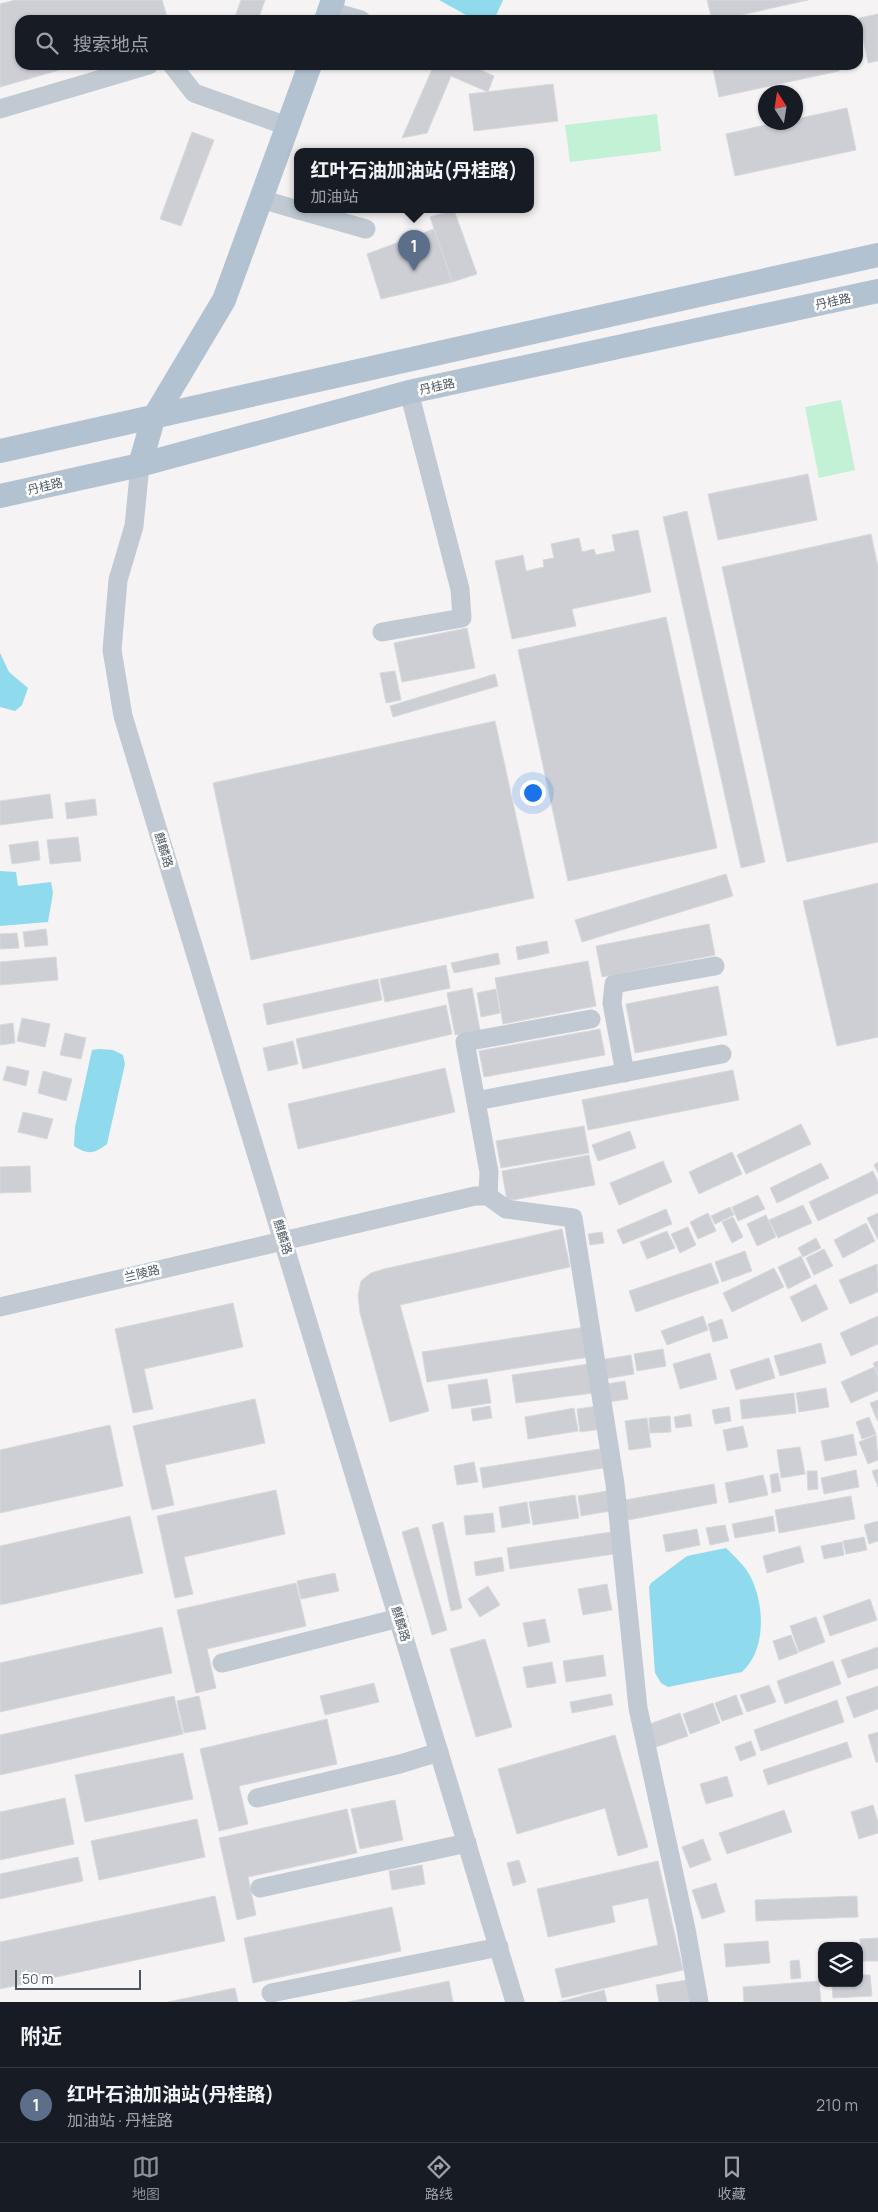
<!DOCTYPE html>
<html lang="zh">
<meta charset="utf-8">
<style>
:root{--surface:#171b24;--page:#20242c;--text:#f1f3f6;--muted:#9ea1a6;--line:#363941;--accent:#8c9099}
body{margin:0;font-family:Manrope,"Noto Sans SC",sans-serif;background:var(--page);color:var(--text)}
.controls{position:absolute;right:15px;bottom:15px;display:grid;overflow:hidden;border-radius:10px;box-shadow:0 1px 4px #0004}
.controls button{width:45px;height:45px;display:grid;place-items:center;padding:0;border:0;border-bottom:1px solid var(--line);background:var(--surface);color:var(--text);font:25px sans-serif}
.compass{position:absolute;left:758px;top:85px;width:45px;height:45px;border-radius:50%;background:var(--surface);box-shadow:0 1px 4px #0004;rotate:348deg}
.scale{position:absolute;left:15px;bottom:12px;width:126px;box-sizing:border-box;padding-left:5px;border:2px solid #4a5661;border-top:0;font-size:14px;line-height:18px;white-space:nowrap;color:#4a5661;-webkit-text-stroke:4px #fff;paint-order:stroke}
.you{position:absolute;left:532px;top:792px;width:18px;height:18px;margin:-12px;border:4px solid #fff;border-radius:50%;background:#1a73e8;box-shadow:0 0 0 8px #1a73e833}
.badge{display:grid;place-items:center;width:32px;height:32px;border-radius:50%;background:var(--accent);color:#fff;font-size:16px;font-weight:700}
.pin{position:absolute;translate:-50% -41px;filter:drop-shadow(0 1px 2px #0008)}
.pin::after{content:'';position:absolute;top:26px;width:18px;height:15px;background:inherit;clip-path:polygon(0 0,100% 0,50% 100%)}
.popup{position:absolute;left:294px;top:148px;width:240px;height:65px;box-sizing:border-box;display:grid;place-content:center;border-radius:10px;background:var(--surface);filter:drop-shadow(0 1px 4px #0005);font-size:16px;white-space:nowrap;color:var(--muted)}
.popup b{font-size:19px;color:var(--text)}
.popup::after{content:'';position:absolute;left:50%;top:100%;margin-left:-10px;border:10px solid transparent;border-top-color:var(--surface)}
.list{margin:0;padding:0;list-style:none}
h2{display:flex;justify-content:space-between;align-items:center;height:65px;margin:0;padding:0 20px;font-size:21px}
h2 small{font-size:16px;font-weight:400;color:var(--muted)}
.list li{display:grid;grid-template-columns:32px 1fr auto;gap:15px;align-items:center;box-sizing:border-box;height:75px;padding:0 20px;border-top:1px solid var(--line)}
.list b{display:block;font-size:19px;white-space:nowrap}
.list p{margin:0;font-size:16px;white-space:nowrap;color:var(--muted)}
.list em{font-size:16px;font-style:normal;color:var(--muted)}
.icon{flex:none;width:28px;height:28px;fill:none;stroke:currentColor;stroke-width:2;stroke-linecap:round;stroke-linejoin:round}
.map{position:relative;flex:none;width:878px;height:2002px;overflow:hidden}
.search{position:absolute;background:var(--surface);box-shadow:0 1px 4px #0004;left:15px;right:15px;top:15px;height:55px;display:flex;align-items:center;gap:12px;box-sizing:border-box;padding:0 18px;border-radius:15px;color:var(--muted);font-size:19px}
.sheet{height:140px;background:var(--surface)}
nav{display:flex;justify-content:space-around;align-items:center;box-sizing:border-box;height:70px;border-top:1px solid var(--line);background:var(--surface);font-size:14px;color:var(--muted)}
nav a{display:grid;justify-items:center;gap:2px}
nav .on{color:var(--accent)}
.map>svg:first-child{display:block}
</style>
<div class="map">
<svg width="878" height="2002" viewBox="0 0 878 2002">
<rect width="100%" height="100%" fill="#f5f3f3"/>
<g fill="#c3f1d5">
<polygon points="657,114 661,151 570,162 565,125"/>
<polygon points="841,400 855,470 819,478 805,407"/>
</g>
<g fill="#90daee">
<polygon points="439,0 503,0 494,20 475,20"/>
<polygon points="0,653 9,672 28,688 22,705 15,711 0,707"/>
<polygon points="0,871 16,872 18,886 51,882 53,893 48,922 0,926"/>
<path d="M99,1049L113,1050L123,1055L125,1064L107,1144C94,1154 88,1155 74,1146L75,1127L92,1050Z"/>
<path d="M726,1548C734,1556 744,1565 749,1574C765,1602 767,1650 742,1672L668,1687L661,1683L655,1673L649,1587L651,1583L687,1556Z"/>
</g>
<g fill="#cdcfd5" stroke="#d7d9de">
<polygon points="15,0 162,0 168,20 20,20 20,65 77,65 0,87 0,4"/>
<polygon points="241,0 265,0 258,20 234,20"/>
<polygon points="707,0 808,0 719,20 712,20"/>
<polygon points="878,14 878,61 868,63 859,18"/>
<polygon points="434,65 469,65 494,76 488,92 451,76 427,133 402,138"/>
<polygon points="712,65 838,65 839,71 719,97"/>
<polygon points="553,84 558,121 474,131 469,94"/>
<polygon points="847,108 856,150 735,176 726,134 778,122 796,122 796,119"/>
<polygon points="192,132 214,140 181,226 160,219"/>
<polygon points="454,210 477,274 452,282 430,217"/>
<polygon points="434,229 452,282 381,299 367,254"/>
<polygon points="808,474 817,520 718,540 708,494"/>
<polygon points="687,511 765,862 741,868 663,517"/>
<polygon points="638,530 651,592 572,609 576,626 512,639 495,561 523,555 526,571 544,567 543,560 554,558 551,544 579,538 582,552 594,549 596,555 615,551 612,535"/>
<polygon points="871,534 878,567 878,842 787,862 722,567"/>
<polygon points="666,617 717,848 568,881 518,650"/>
<polygon points="467,628 475,668 402,682 394,643"/>
<polygon points="395,671 401,700 386,703 380,673"/>
<polygon points="495,674 498,686 393,717 390,706"/>
<polygon points="495,721 534,898 251,960 213,783"/>
<polygon points="50,794 53,818 0,825 0,801"/>
<polygon points="95,799 97,815 67,819 65,803"/>
<polygon points="78,837 81,861 50,864 47,840"/>
<polygon points="38,841 40,860 12,864 9,845"/>
<polygon points="726,874 733,896 582,942 575,920"/>
<polygon points="878,883 878,1037 837,1046 803,901"/>
<polygon points="709,924 715,955 602,977 596,946"/>
<polygon points="46,929 48,945 25,947 23,932"/>
<polygon points="17,933 19,948 0,949 0,934"/>
<polygon points="547,941 549,953 518,960 516,947"/>
<polygon points="498,953 500,964 454,973 451,963"/>
<polygon points="56,957 58,980 0,985 0,962"/>
<polygon points="588,961 596,1006 503,1024 495,978"/>
<polygon points="446,965 450,988 385,1002 380,979"/>
<polygon points="378,979 382,1000 267,1025 263,1004"/>
<polygon points="718,986 727,1035 635,1053 626,1004"/>
<polygon points="472,988 480,1030 455,1035 447,993"/>
<polygon points="496,989 500,1013 481,1017 477,993"/>
<polygon points="446,1005 452,1034 303,1069 296,1039"/>
<polygon points="22,1018 50,1024 45,1047 17,1041"/>
<polygon points="13,1023 15,1043 0,1045 0,1025"/>
<polygon points="600,1029 605,1055 484,1077 479,1051"/>
<polygon points="65,1033 86,1038 81,1059 60,1055"/>
<polygon points="293,1041 298,1064 268,1071 263,1048"/>
<polygon points="7,1066 29,1071 26,1086 3,1080"/>
<polygon points="445,1068 455,1112 298,1149 288,1104"/>
<polygon points="733,1070 739,1100 588,1130 582,1100"/>
<polygon points="43,1071 72,1079 66,1101 38,1093"/>
<polygon points="23,1112 53,1119 47,1139 18,1132"/>
<polygon points="801,1124 811,1144 746,1174 737,1155"/>
<polygon points="584,1126 589,1153 501,1168 496,1141"/>
<polygon points="630,1131 636,1148 598,1161 592,1145"/>
<polygon points="732,1152 742,1174 699,1194 689,1172"/>
<polygon points="589,1155 595,1185 507,1201 502,1171"/>
<polygon points="663,1161 672,1182 619,1205 610,1183"/>
<polygon points="878,1162 878,1173 874,1165"/>
<polygon points="821,1163 829,1178 777,1203 770,1188"/>
<polygon points="30,1166 31,1192 0,1193 0,1167"/>
<polygon points="873,1171 878,1182 878,1193 818,1221 809,1202"/>
<polygon points="758,1195 765,1209 738,1221 732,1207"/>
<polygon points="803,1205 812,1223 778,1238 769,1220"/>
<polygon points="730,1207 734,1215 715,1224 711,1216"/>
<polygon points="666,1209 672,1224 623,1244 617,1230"/>
<polygon points="708,1213 716,1231 698,1239 690,1222"/>
<polygon points="878,1213 878,1240 867,1218"/>
<polygon points="766,1215 776,1237 757,1246 747,1224"/>
<polygon points="733,1217 743,1237 732,1243 722,1222"/>
<polygon points="866,1223 875,1241 843,1258 834,1240"/>
<polygon points="688,1227 696,1245 680,1253 671,1234"/>
<polygon points="562,1229 570,1267 400,1305 429,1411 390,1422 360,1313 358,1295 361,1281 371,1273 384,1269"/>
<polygon points="667,1231 675,1248 647,1259 640,1242"/>
<polygon points="602,1232 604,1243 590,1245 588,1234"/>
<polygon points="816,1238 821,1248 803,1257 798,1248"/>
<polygon points="824,1249 833,1266 814,1275 806,1258"/>
<polygon points="745,1251 752,1271 722,1282 715,1262"/>
<polygon points="801,1256 811,1277 788,1289 778,1267"/>
<polygon points="711,1263 719,1283 636,1312 629,1291"/>
<polygon points="877,1264 878,1292 850,1304 839,1280"/>
<polygon points="774,1268 784,1287 732,1312 723,1293"/>
<polygon points="816,1284 828,1309 802,1322 790,1297"/>
<polygon points="233,1303 243,1347 144,1369 153,1409 133,1413 115,1329"/>
<polygon points="703,1316 708,1330 667,1345 661,1331"/>
<polygon points="878,1316 878,1344 851,1356 840,1333"/>
<polygon points="722,1319 728,1338 713,1342 708,1324"/>
<polygon points="585,1327 589,1357 427,1382 422,1352"/>
<polygon points="821,1343 826,1363 780,1376 774,1356"/>
<polygon points="663,1349 666,1366 637,1371 634,1354"/>
<polygon points="710,1353 717,1379 680,1389 673,1364"/>
<polygon points="631,1355 634,1374 604,1379 600,1360"/>
<polygon points="769,1358 775,1378 736,1390 730,1370"/>
<polygon points="878,1361 878,1374 873,1363"/>
<polygon points="589,1364 593,1393 516,1403 512,1375"/>
<polygon points="874,1367 878,1377 878,1391 851,1403 841,1382"/>
<polygon points="487,1379 491,1403 452,1409 448,1385"/>
<polygon points="625,1381 628,1399 608,1402 606,1384"/>
<polygon points="826,1388 829,1407 799,1412 796,1393"/>
<polygon points="794,1393 796,1413 742,1419 740,1400"/>
<polygon points="255,1399 265,1443 165,1465 174,1505 152,1510 133,1426"/>
<polygon points="878,1400 878,1420 877,1420 870,1403"/>
<polygon points="490,1406 492,1418 473,1421 471,1409"/>
<polygon points="598,1406 602,1429 580,1432 577,1409"/>
<polygon points="729,1407 731,1421 715,1424 712,1410"/>
<polygon points="574,1408 578,1431 528,1439 525,1417"/>
<polygon points="690,1414 692,1426 676,1428 674,1417"/>
<polygon points="670,1416 671,1432 650,1433 649,1418"/>
<polygon points="869,1417 876,1434 862,1439 856,1422"/>
<polygon points="647,1418 651,1447 629,1450 625,1421"/>
<polygon points="110,1425 123,1486 0,1513 0,1450"/>
<polygon points="743,1426 748,1447 727,1451 723,1430"/>
<polygon points="853,1434 857,1455 825,1461 821,1441"/>
<polygon points="876,1435 878,1460 868,1464 859,1442"/>
<polygon points="800,1447 805,1474 781,1478 777,1450"/>
<polygon points="600,1449 603,1468 483,1488 480,1468"/>
<polygon points="474,1462 478,1482 457,1485 454,1466"/>
<polygon points="878,1469 878,1487 872,1471"/>
<polygon points="856,1470 859,1487 824,1494 821,1478"/>
<polygon points="807,1471 817,1471 818,1489 808,1490"/>
<polygon points="778,1473 781,1491 772,1493 770,1475"/>
<polygon points="763,1475 768,1495 729,1503 725,1483"/>
<polygon points="714,1484 717,1503 628,1520 625,1500"/>
<polygon points="276,1490 285,1534 184,1557 193,1594 175,1598 157,1516"/>
<polygon points="607,1491 610,1511 581,1516 578,1496"/>
<polygon points="575,1495 579,1518 533,1525 529,1502"/>
<polygon points="851,1496 855,1519 779,1533 775,1510"/>
<polygon points="527,1502 530,1523 502,1528 499,1507"/>
<polygon points="493,1513 495,1532 466,1535 464,1516"/>
<polygon points="130,1516 143,1573 0,1605 0,1546"/>
<polygon points="773,1516 775,1531 735,1538 732,1524"/>
<polygon points="878,1521 878,1541 869,1544 864,1525"/>
<polygon points="443,1522 462,1608 451,1611 432,1525"/>
<polygon points="725,1525 729,1541 710,1545 706,1528"/>
<polygon points="418,1527 447,1630 432,1635 402,1532"/>
<polygon points="697,1529 700,1545 666,1552 663,1535"/>
<polygon points="611,1532 614,1554 510,1569 507,1548"/>
<polygon points="864,1537 867,1550 846,1554 843,1541"/>
<polygon points="842,1542 844,1555 824,1559 821,1546"/>
<polygon points="800,1546 804,1562 767,1573 763,1556"/>
<polygon points="502,1557 504,1571 476,1576 474,1562"/>
<polygon points="335,1573 339,1591 301,1599 297,1581"/>
<polygon points="296,1583 306,1626 207,1649 216,1688 196,1693 177,1610"/>
<polygon points="607,1584 612,1610 583,1615 578,1589"/>
<polygon points="488,1586 500,1605 480,1617 468,1599"/>
<polygon points="870,1599 877,1620 830,1636 823,1616"/>
<polygon points="816,1617 825,1642 799,1652 790,1626"/>
<polygon points="545,1619 550,1642 528,1647 523,1623"/>
<polygon points="162,1627 172,1673 0,1712 0,1663"/>
<polygon points="791,1635 798,1653 779,1660 773,1641"/>
<polygon points="485,1639 512,1727 476,1737 450,1649"/>
<polygon points="878,1647 878,1668 848,1678 841,1660"/>
<polygon points="603,1655 606,1676 566,1682 563,1661"/>
<polygon points="833,1661 841,1684 785,1704 777,1681"/>
<polygon points="552,1662 556,1683 527,1688 523,1667"/>
<polygon points="374,1683 379,1702 325,1715 320,1696"/>
<polygon points="769,1685 776,1702 747,1712 740,1695"/>
<polygon points="878,1686 878,1709 854,1718 846,1697"/>
<polygon points="611,1694 613,1705 572,1713 570,1702"/>
<polygon points="736,1695 743,1714 722,1721 715,1703"/>
<polygon points="174,1696 183,1734 0,1775 0,1735"/>
<polygon points="199,1696 206,1729 184,1733 177,1701"/>
<polygon points="837,1700 844,1722 761,1751 754,1730"/>
<polygon points="713,1703 720,1723 690,1734 683,1714"/>
<polygon points="680,1713 688,1736 656,1747 647,1725"/>
<polygon points="327,1719 337,1764 239,1786 248,1824 219,1831 200,1749"/>
<polygon points="878,1732 878,1762 876,1762 868,1735"/>
<polygon points="615,1735 648,1847 618,1856 605,1808 517,1834 498,1769"/>
<polygon points="751,1741 756,1755 740,1761 735,1747"/>
<polygon points="847,1742 852,1757 768,1785 763,1770"/>
<polygon points="183,1753 193,1799 85,1822 75,1775"/>
<polygon points="727,1776 733,1796 706,1804 700,1784"/>
<polygon points="65,1798 74,1844 0,1860 0,1812"/>
<polygon points="395,1800 403,1840 360,1849 351,1809"/>
<polygon points="873,1805 878,1822 878,1833 859,1839 851,1812"/>
<polygon points="347,1809 357,1853 248,1877 256,1915 237,1920 219,1838"/>
<polygon points="784,1810 792,1832 727,1854 719,1833"/>
<polygon points="197,1819 205,1857 99,1880 91,1841"/>
<polygon points="703,1839 711,1860 690,1868 682,1847"/>
<polygon points="78,1857 83,1881 0,1899 0,1874"/>
<polygon points="519,1860 526,1882 513,1886 507,1863"/>
<polygon points="658,1861 683,1970 562,1998 555,1969 658,1945 648,1898 612,1906 615,1922 548,1937 537,1889"/>
<polygon points="422,1865 425,1884 392,1890 389,1871"/>
<polygon points="716,1883 725,1912 702,1919 692,1890"/>
<polygon points="215,1896 225,1941 0,1989 0,1942"/>
<polygon points="857,1896 858,1917 756,1921 755,1900"/>
<polygon points="392,1907 401,1951 253,1983 244,1938"/>
<polygon points="878,1938 878,1961 861,1961 860,1939"/>
<polygon points="768,1941 770,1963 726,1967 724,1944"/>
<polygon points="799,1960 801,1978 791,1979 790,1961"/>
<polygon points="859,1975 870,1975 872,1996 833,1998 832,1983 859,1983"/>
<polygon points="687,1980 691,2001 659,2002 656,1985"/>
<polygon points="449,1981 453,2002 348,2002"/>
<polygon points="819,1981 821,2002 744,2002 743,1987"/>
<polygon points="235,1988 238,2002 168,2002"/>
<polygon points="604,1990 607,2002 559,2002"/>
</g>
<g fill="none" stroke-linecap="round" stroke-linejoin="round">
<g stroke="#c1cad2" stroke-width="19">
<polyline points="329,11 361,20"/>
<polyline points="172,65 194,93 287,126"/>
<polyline points="0,109 149,65"/>
<polyline points="261,199 298,210"/>
<polyline points="299,210 366,229"/>
<polyline points="140,465 134,526 118,580 112,650 123,716 515,2002"/>
<polyline points="382,632 462,618 460,589 409,392"/>
<polyline points="625,1073 612,1003 614,984 715,966"/>
<polyline points="476,1101 722,1054"/>
<polyline points="488,1196 489,1172 465,1042 591,1019"/>
<polyline points="0,1307 475,1196 488,1196 506,1209 573,1218 615,1484 638,1708 686,1929 699,2002"/>
<polyline points="222,1663 399,1618"/>
<polyline points="257,1798 400,1764 439,1752"/>
<polyline points="260,1888 467,1843"/>
<polyline points="271,1993 499,1947"/>
</g>
<g stroke="#b3c2d1" stroke-width="24">
<polyline points="326,20 333,0"/>
<polyline points="0,451 878,255"/>
<polyline points="140,465 153,419 224,300 310,65"/>
<polyline points="0,496 140,465 409,392 878,291"/>
</g>
</g>
<g text-anchor="middle" dominant-baseline="central" stroke-width="5" stroke-linejoin="round" paint-order="stroke">
<g font-size="12" fill="#4a5661" stroke="#fff">
<text transform="translate(833 301) rotate(-12)">丹桂路</text>
<text transform="translate(437 386) rotate(-12)">丹桂路</text>
<text transform="translate(45 486) rotate(-13)">丹桂路</text>
<text transform="translate(164 850) rotate(73)">麒麟路</text>
<text transform="translate(283 1237) rotate(73)">麒麟路</text>
<text transform="translate(142 1273) rotate(-13)">兰陵路</text>
<text transform="translate(401 1624) rotate(73)">麒麟路</text>
</g>
</g>
</svg>
<div class="controls">
<button><svg class="icon" aria-label="layers" viewBox="0 0 24 24"><path d="M12 4l9 5-9 5-9-5zM3 14l9 5 9-5"/></svg></button>
</div>
<svg class="compass" viewBox="-18 -18 36 36"><path d="M0-13l5 13h-10z" fill="#e53935"/><path d="M0 13l5-13h-10z" fill="#9ea1a6"/></svg>
<div class="scale">50 m</div>
<div class="you"></div>
<div class="pin badge" style="left:414px;top:271px;background:#5c6f8a">1</div>
<div class="popup"><b>红叶石油加油站(丹桂路)</b>加油站</div>
<div class="search"><svg class="icon" aria-label="search" viewBox="0 0 24 24"><circle cx="10" cy="10" r="6"/><path d="M15 15l6 6"/></svg>搜索地点</div>
</div>
<section class="sheet">
<h2>附近<small></small></h2>
<ul class="list">
<li><span class="badge" style="background:#5c6f8a">1</span><div><b>红叶石油加油站(丹桂路)</b><p>加油站 · 丹桂路</p></div><em>210 m</em></li>
</ul>
</section>
<nav>
<a class="on"><svg class="icon" aria-label="map" viewBox="0 0 24 24"><path d="M3 6l6-2 6 2 6-2v14l-6 2-6-2-6 2zM9 4v14M15 6v14"/></svg>地图</a>
<a><svg class="icon" aria-label="directions" viewBox="0 0 24 24"><path d="M12 3l9 9-9 9-9-9zM9 14v-3h6M13 9l2 2-2 2"/></svg>路线</a>
<a><svg class="icon" aria-label="saved" viewBox="0 0 24 24"><path d="M7 4h10v16l-5-4-5 4z"/></svg>收藏</a>
</nav>
